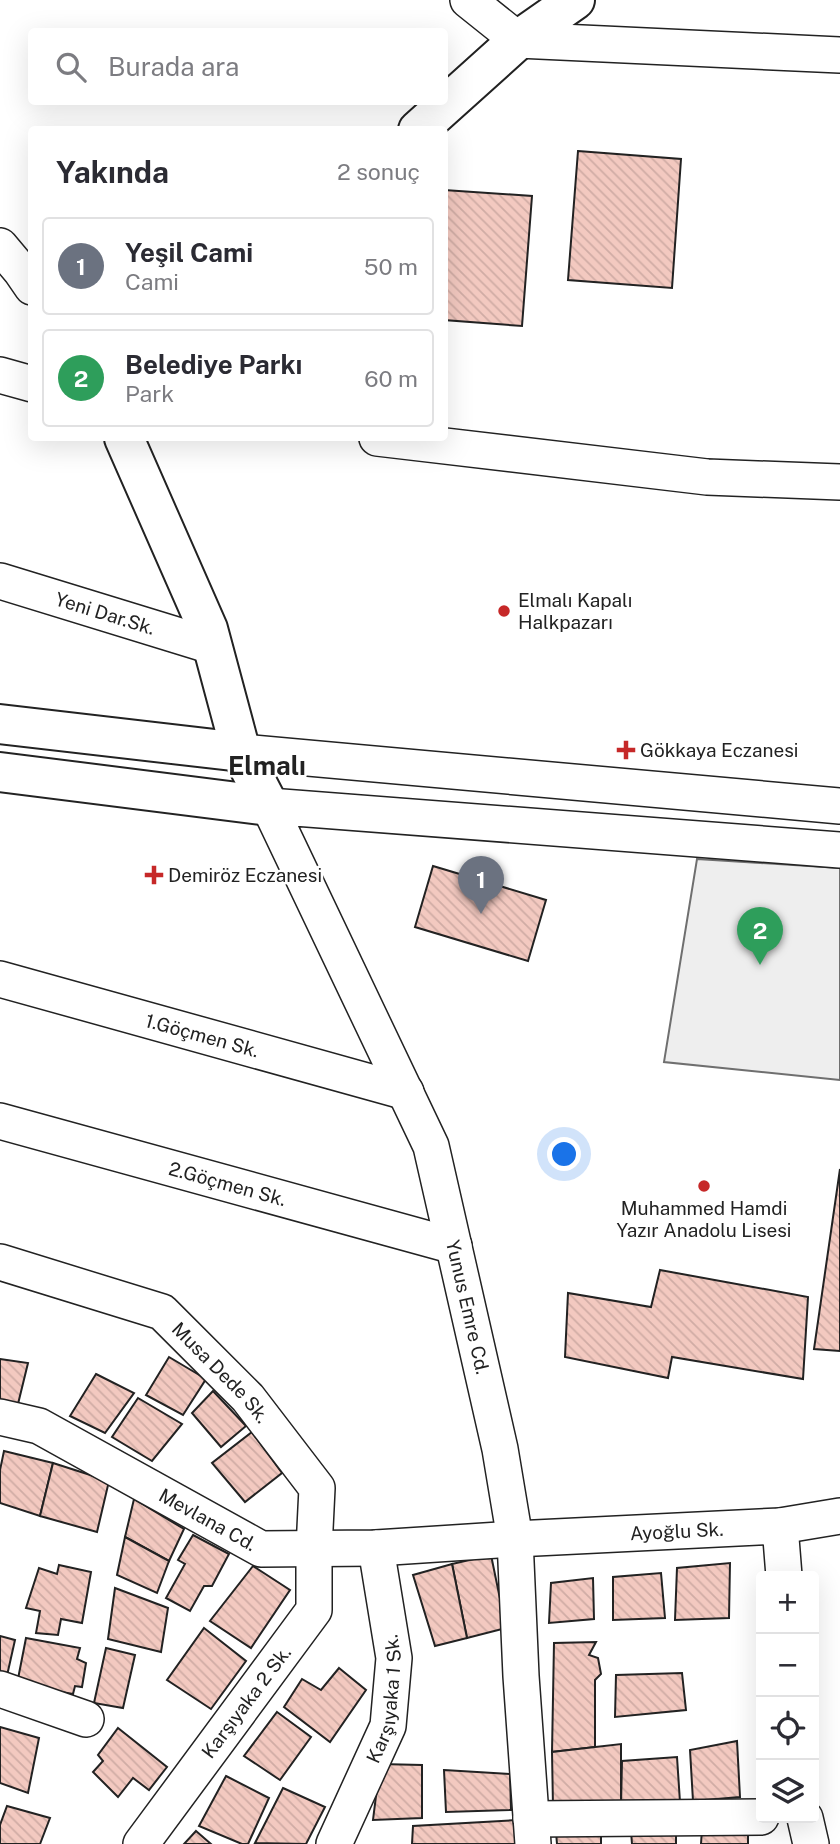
<!DOCTYPE html>
<html lang="tr">
<meta charset="utf-8">
<style>
:root{--surface:#fff;--page:#f7f7f7;--text:#2b2b33;--muted:#7c7c81;--line:#e1e1e2;--accent:#2563eb}
body{margin:0;font-family:"Public Sans",sans-serif;background:var(--page);color:var(--text)}
.controls{position:absolute;right:21px;bottom:21px;display:grid;overflow:hidden;border-radius:7px;box-shadow:0 7px 28px #0002}
.controls button{width:63px;height:63px;display:grid;place-items:center;padding:0;border:0;border-bottom:2px solid var(--line);background:var(--surface);color:var(--text);font:35px sans-serif}
.you{position:absolute;left:565px;top:1155px;width:24px;height:24px;margin:-18px;border:5px solid #fff;border-radius:50%;background:#1a73e8;box-shadow:0 0 0 10px #1a73e833}
.badge{display:grid;place-items:center;width:46px;height:46px;border-radius:50%;background:var(--accent);color:#fff;font-size:23px;font-weight:700}
.pin{position:absolute;translate:-50% -58px;filter:drop-shadow(0 2px 4px #0008)}
.pin::after{content:'';position:absolute;top:37px;width:24px;height:21px;background:inherit;clip-path:polygon(0 0,100% 0,50% 100%)}
.list{margin:0;padding:0;list-style:none}
h2{display:flex;justify-content:space-between;align-items:center;height:91px;margin:0;padding:0 28px;font-size:30px}
h2 small{font-size:23px;font-weight:400;color:var(--muted)}
.list li{display:grid;grid-template-columns:46px 1fr auto;gap:21px;align-items:center;box-sizing:border-box;height:98px;margin:0 14px 14px;padding:0 14px;border:2px solid var(--line);border-radius:7px}
.list b{display:block;font-size:26px;white-space:nowrap}
.list p{margin:0;font-size:23px;white-space:nowrap;color:var(--muted)}
.list em{font-size:23px;font-style:normal;color:var(--muted)}
.icon{flex:none;width:38px;height:38px;fill:none;stroke:currentColor;stroke-width:2;stroke-linecap:round;stroke-linejoin:round}
.map{position:relative;flex:none;width:840px;height:1844px;overflow:hidden}
.search{position:absolute;background:var(--surface);box-shadow:0 7px 28px #0002;left:28px;top:28px;width:420px;height:77px;display:flex;align-items:center;gap:18px;box-sizing:border-box;padding:0 24px;border-radius:7px;color:var(--muted);font-size:26px}
.panel{position:absolute;background:var(--surface);box-shadow:0 7px 28px #0002;left:28px;top:126px;width:420px;height:315px;border-radius:7px}
.map>svg:first-child{display:block}
</style>
<div class="map">
<svg width="840" height="1844" viewBox="0 0 840 1844">
<defs>
<pattern id="building-back-hatch" width="6" height="6" patternUnits="userSpaceOnUse" patternTransform="scale(1.75)"><rect width="6" height="6" fill="#f3c9c0"/><path d="M-1 5l2 2M0 0l6 6M5-1l2 2" fill="none" stroke="#d0aca5"/></pattern>
</defs>
<rect width="100%" height="100%" fill="#fff"/>
<polygon fill="#eee" stroke="#6f6f6f" stroke-width="2" points="697,859 840,868 840,1080 664,1062"/>
<g fill="url(#building-back-hatch)" stroke="#222" stroke-width="2">
<polygon points="578,151 681,159 672,288 568,280"/>
<polygon points="444,190 532,196 522,326 444,320"/>
<polygon points="433,866 546,900 528,961 415,927"/>
<polygon points="840,1169 840,1351 814,1349"/>
<polygon points="660,1270 808,1297 803,1379 672,1357 668,1378 565,1357 568,1293 651,1307"/>
<polygon points="169,1357 206,1379 183,1415 146,1395"/>
<polygon points="0,1359 28,1363 17,1408 0,1405"/>
<polygon points="96,1374 134,1393 105,1433 70,1416"/>
<polygon points="213,1391 246,1426 221,1447 192,1413"/>
<polygon points="138,1398 182,1424 152,1461 112,1437"/>
<polygon points="252,1432 282,1473 245,1502 212,1463"/>
<polygon points="4,1451 53,1463 40,1516 0,1503 0,1470"/>
<polygon points="53,1463 109,1481 97,1532 40,1516"/>
<polygon points="134,1499 184,1529 169,1561 125,1537"/>
<polygon points="193,1535 229,1554 212,1586 204,1586 190,1611 166,1598 185,1564 178,1560"/>
<polygon points="125,1537 169,1561 157,1593 117,1575"/>
<polygon points="491,1555 506,1628 467,1638 452,1564"/>
<polygon points="730,1563 729,1618 675,1620 677,1568"/>
<polygon points="452,1564 467,1638 435,1646 413,1575"/>
<polygon points="59,1565 91,1572 82,1623 61,1619 58,1635 36,1633 40,1611 26,1608 39,1568 57,1574"/>
<polygon points="253,1566 290,1590 251,1648 210,1621"/>
<polygon points="661,1573 665,1618 613,1620 613,1577"/>
<polygon points="593,1578 594,1619 549,1623 551,1583"/>
<polygon points="115,1588 168,1608 161,1652 108,1639"/>
<polygon points="204,1628 246,1661 211,1709 167,1680"/>
<polygon points="0,1636 15,1640 6,1680 0,1679"/>
<polygon points="26,1638 80,1648 77,1659 86,1663 82,1687 75,1686 73,1694 17,1684"/>
<polygon points="596,1642 589,1655 598,1658 601,1674 595,1680 595,1747 552,1752 554,1643"/>
<polygon points="106,1648 135,1655 123,1708 94,1703"/>
<polygon points="339,1668 366,1690 330,1742 284,1707 302,1679 321,1690"/>
<polygon points="682,1673 686,1710 615,1717 616,1675"/>
<polygon points="277,1712 311,1737 280,1780 244,1756"/>
<polygon points="0,1727 39,1738 28,1793 0,1783"/>
<polygon points="118,1728 167,1767 149,1790 133,1778 118,1797 93,1772 103,1761 98,1755"/>
<polygon points="737,1741 740,1797 693,1801 690,1750"/>
<polygon points="621,1744 621,1805 553,1807 552,1752"/>
<polygon points="677,1757 680,1802 621,1805 622,1761"/>
<polygon points="380,1764 422,1765 422,1818 373,1820"/>
<polygon points="444,1770 510,1774 511,1810 446,1812"/>
<polygon points="226,1776 269,1798 248,1844 242,1844 199,1826"/>
<polygon points="283,1788 325,1807 306,1844 255,1843"/>
<polygon points="7,1806 50,1818 40,1844 0,1844 0,1825"/>
<polygon points="517,1820 517,1844 412,1844 413,1826"/>
<polygon points="748,1828 748,1844 701,1844 702,1829"/>
<polygon points="196,1831 211,1844 184,1844"/>
<polygon points="601,1831 601,1844 557,1844 556,1832"/>
<polygon points="631,1831 676,1831 676,1844 632,1844"/>
</g>
<g fill="none" stroke-linecap="round" stroke-linejoin="round">
<defs>
<g id="minor">
<polyline points="468,0 518,40 840,55"/>
<polyline points="0,246 21,271 32,287"/>
<polyline points="0,375 32,384"/>
<polyline points="377,438 707,477 840,482"/>
<path id="s1" d="M0,581L212,646"/>
<polyline points="241,752 840,806"/>
<path id="s2" d="M0,979L406,1092"/>
<path id="s3" d="M0,1121L454,1246"/>
<path id="s4" d="M0,1262L162,1312L248,1398L317,1488L314,1549V1610L141,1844"/>
<path id="s5" d="M0,1417L39,1426L261,1549L376,1548L515,1539L780,1526L840,1516"/>
<polyline points="780,1526 784,1576"/>
<polyline points="0,1689 86,1719"/>
<polyline points="805,1818 811,1844"/>
<polyline points="531,1819 761,1817"/>
<path id="s6" d="M334,1844L388,1726L394,1658L376,1548"/>
<polyline points="533,1844 521,1676 515,1539 500,1449 431,1146 269,806 840,850"/>
</g>
<g id="major">
<polyline points="418,130 518,40 575,0"/>
<polyline points="124,438 208,629 241,752 269,806"/>
<polyline points="0,724 241,752"/>
<polyline points="0,772 269,806"/>
</g>
</defs>
<use href="#minor" stroke="#222" stroke-width="38"/>
<use href="#major" stroke="#222" stroke-width="42"/>
<use href="#minor" stroke="#fff" stroke-width="35"/>
<use href="#major" stroke="#fff" stroke-width="38"/>
</g>
<g fill="#c62828" stroke="#fff" stroke-width="2.5">
<circle cx="504" cy="611" r="7"/>
<path d="M622.5 739.5h7v7h7v7h-7v7h-7v-7h-7v-7h7z"/>
<path d="M150.5 864.5h7v7h7v7h-7v7h-7v-7h-7v-7h7z"/>
<circle cx="704" cy="1186" r="7"/>
</g>
<g text-anchor="middle" dominant-baseline="central" stroke-width="5" stroke-linejoin="round" paint-order="stroke">
<g font-size="19" fill="#222" stroke="#fff" text-anchor="start">
<text x="518" y="600">Elmalı Kapalı<tspan x="518" dy="22">Halkpazarı</tspan></text>
<text x="640" y="750">Gökkaya Eczanesi</text>
<text x="168" y="875">Demiröz Eczanesi</text>
<text x="704" y="1208" text-anchor="middle">Muhammed Hamdi<tspan x="704" dy="22">Yazır Anadolu Lisesi</tspan></text>
</g>
<g font-size="19" fill="#222" stroke="#fff">
<text stroke="none"><textPath href="#s1" startOffset="110">Yeni Dar.Sk.</textPath></text>
<text stroke="none"><textPath href="#s2" startOffset="210">1.Göçmen Sk.</textPath></text>
<text stroke="none"><textPath href="#s3" startOffset="236">2.Göçmen Sk.</textPath></text>
<text transform="translate(468 1307) rotate(77)">Yunus Emre Cd.</text>
<text stroke="none"><textPath href="#s4" startOffset="254">Musa Dede Sk.</textPath></text>
<text stroke="none"><textPath href="#s5" startOffset="233">Mevlana Cd.</textPath></text>
<text stroke="none"><textPath href="#s5" startOffset="710">Ayoğlu Sk.</textPath></text>
<text stroke="none"><textPath href="#s6" startOffset="156">Karşıyaka 1 Sk.</textPath></text>
<text transform="translate(246 1702) rotate(-53)">Karşıyaka 2 Sk.</text>
</g>
<g font-size="26" font-weight="bold" fill="#222" stroke="#fff">
<text x="267" y="765">Elmalı</text>
</g>
</g>
</svg>
<div class="controls">
<button>+</button>
<button>−</button>
<button><svg class="icon" aria-label="locate" viewBox="0 0 24 24"><circle cx="12" cy="12" r="6"/><path d="M12 2v4M12 18v4M2 12h4M18 12h4"/></svg></button>
<button><svg class="icon" aria-label="layers" viewBox="0 0 24 24"><path d="M12 4l9 5-9 5-9-5zM3 14l9 5 9-5"/></svg></button>
</div>
<div class="you"></div>
<div class="pin badge" style="left:481px;top:914px;background:#6b7280">1</div>
<div class="pin badge" style="left:760px;top:965px;background:#2e9e5b">2</div>
<div class="search"><svg class="icon" aria-label="search" viewBox="0 0 24 24"><circle cx="10" cy="10" r="6"/><path d="M15 15l6 6"/></svg>Burada ara</div>
<section class="panel">
<h2>Yakında<small>2 sonuç</small></h2>
<ul class="list">
<li><span class="badge" style="background:#6b7280">1</span><div><b>Yeşil Cami</b><p>Cami</p></div><em>50 m</em></li>
<li><span class="badge" style="background:#2e9e5b">2</span><div><b>Belediye Parkı</b><p>Park</p></div><em>60 m</em></li>
</ul>
</section>
</div>
